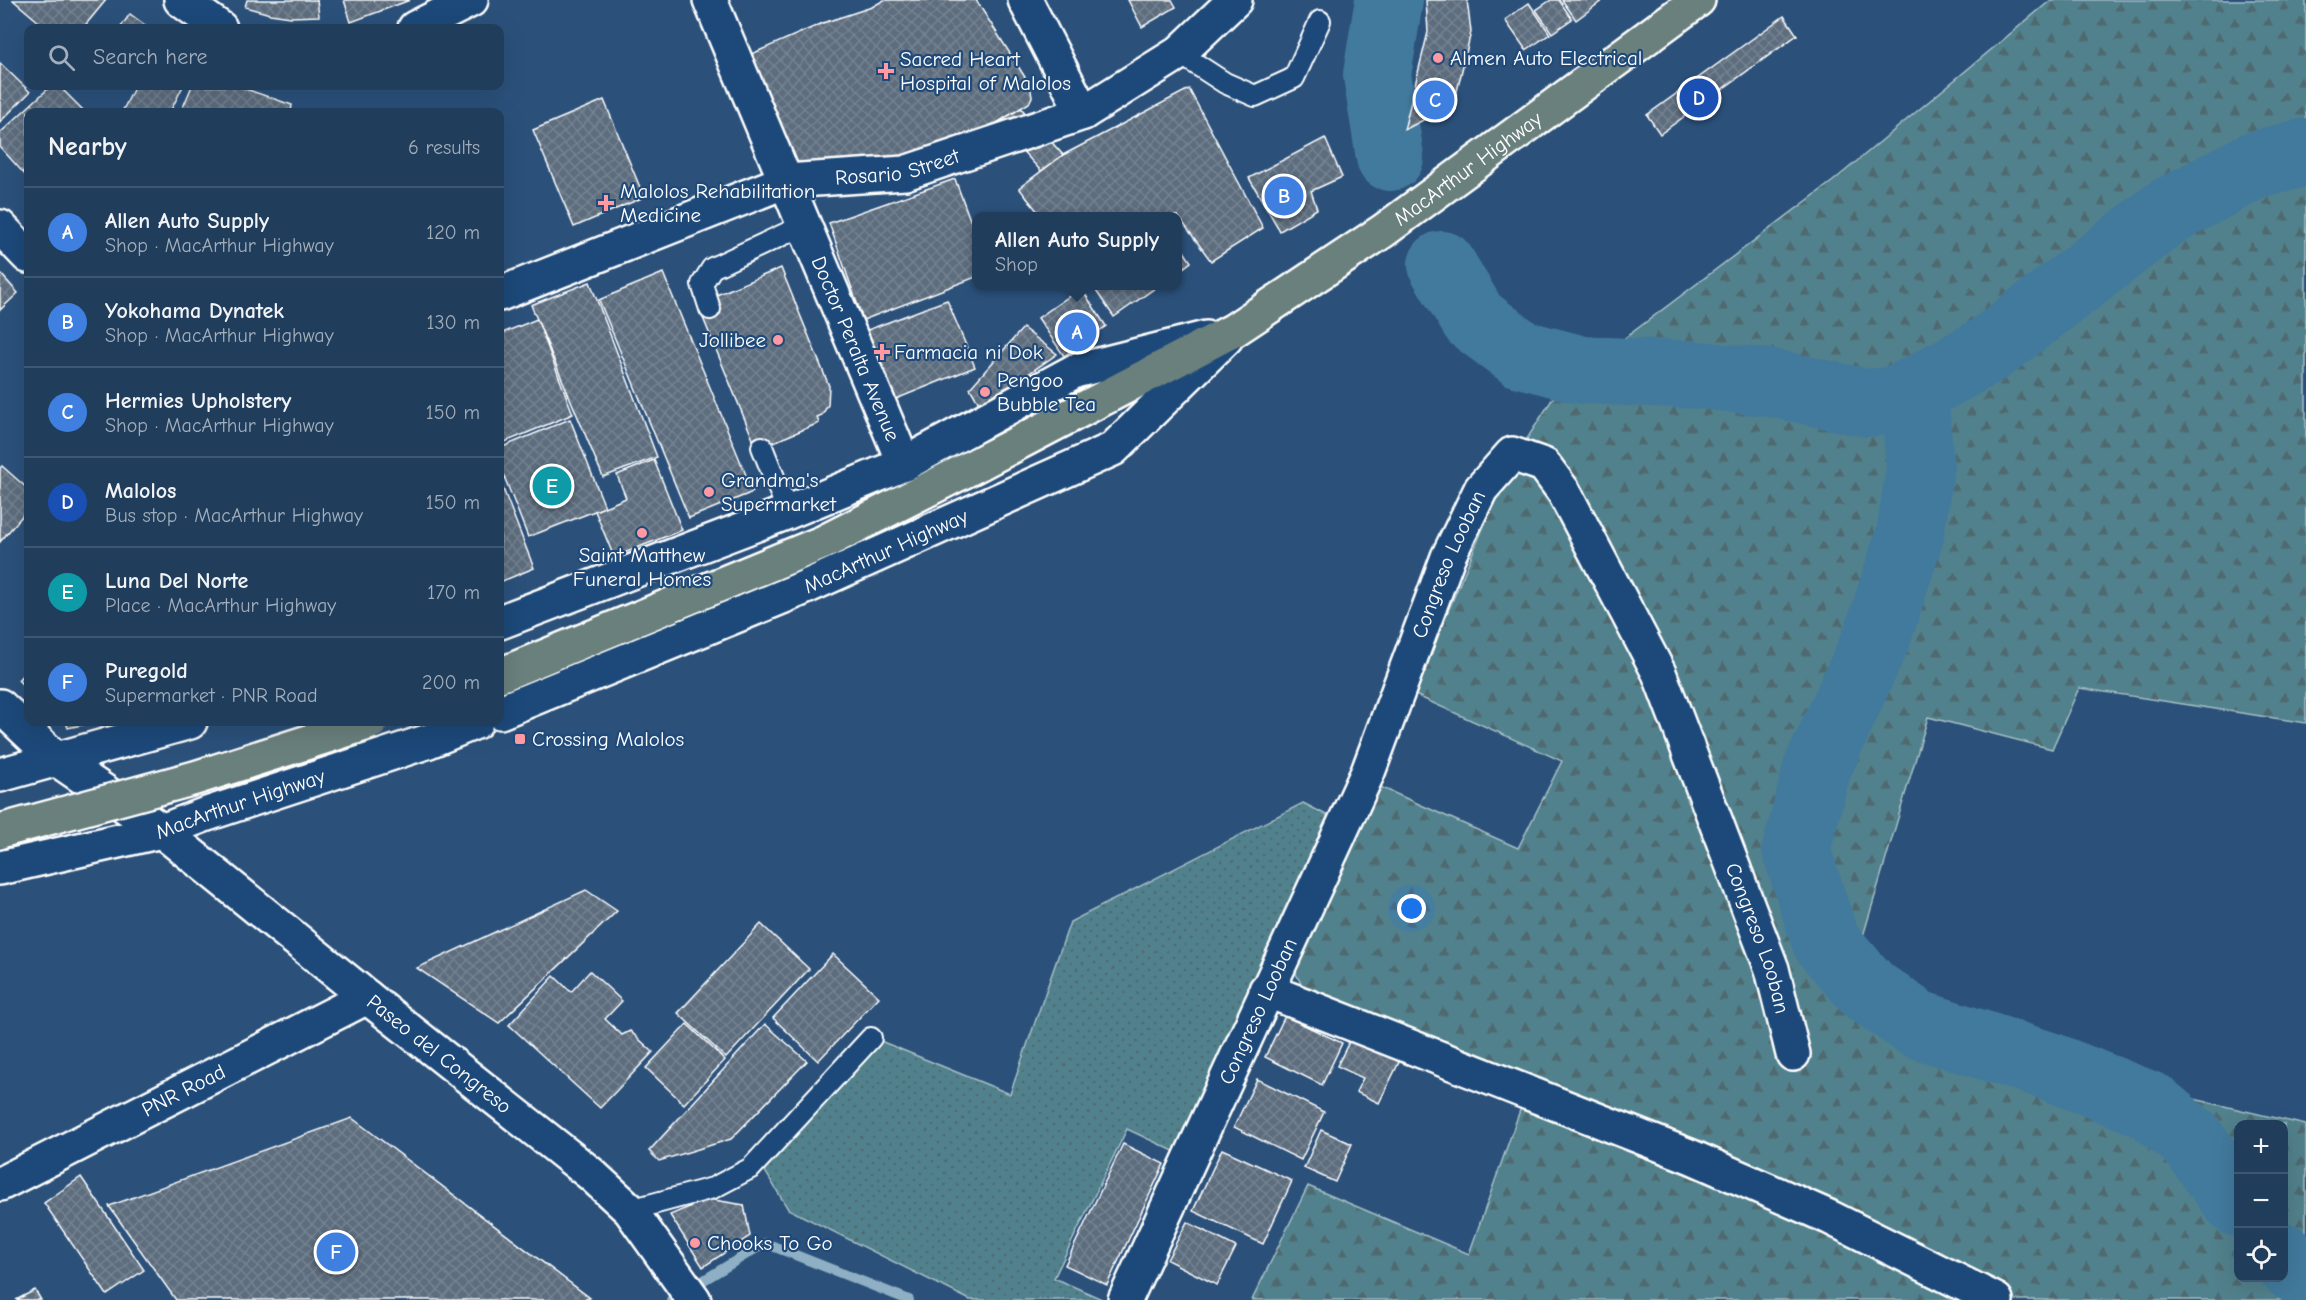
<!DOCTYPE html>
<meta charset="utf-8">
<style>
:root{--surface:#203d5c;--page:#2d4865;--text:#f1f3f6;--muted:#a2aebb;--line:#3d5672;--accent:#8c9099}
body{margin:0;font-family:"Comic Neue",sans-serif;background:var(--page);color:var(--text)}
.controls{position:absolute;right:18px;bottom:18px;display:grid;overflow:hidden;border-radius:12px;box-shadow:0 6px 24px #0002}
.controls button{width:54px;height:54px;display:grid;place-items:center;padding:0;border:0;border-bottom:2px solid var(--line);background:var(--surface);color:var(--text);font:30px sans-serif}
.you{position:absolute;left:1412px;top:909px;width:21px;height:21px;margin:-15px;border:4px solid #fff;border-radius:50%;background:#1a73e8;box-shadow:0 0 0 9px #1a73e833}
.badge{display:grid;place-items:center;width:39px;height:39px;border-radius:50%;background:var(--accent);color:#fff;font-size:20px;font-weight:700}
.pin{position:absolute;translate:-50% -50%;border:3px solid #fff;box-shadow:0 2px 6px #0006}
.popup{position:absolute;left:972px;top:212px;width:210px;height:78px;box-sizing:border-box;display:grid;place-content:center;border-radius:12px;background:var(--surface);filter:drop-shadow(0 2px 4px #0005);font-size:20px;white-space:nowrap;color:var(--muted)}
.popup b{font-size:22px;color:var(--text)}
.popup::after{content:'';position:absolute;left:50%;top:100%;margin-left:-12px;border:12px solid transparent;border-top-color:var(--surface)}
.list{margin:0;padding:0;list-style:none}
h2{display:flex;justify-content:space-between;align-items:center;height:78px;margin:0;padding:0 24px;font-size:26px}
h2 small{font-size:20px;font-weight:400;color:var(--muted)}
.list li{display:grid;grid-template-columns:39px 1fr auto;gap:18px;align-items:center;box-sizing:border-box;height:90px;padding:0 24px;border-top:2px solid var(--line)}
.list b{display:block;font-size:22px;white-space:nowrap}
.list p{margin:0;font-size:20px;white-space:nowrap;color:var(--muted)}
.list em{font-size:20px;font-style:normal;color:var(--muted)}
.icon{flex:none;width:33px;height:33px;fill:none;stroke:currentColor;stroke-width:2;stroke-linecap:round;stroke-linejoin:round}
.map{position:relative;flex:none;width:2306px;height:1300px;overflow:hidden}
.search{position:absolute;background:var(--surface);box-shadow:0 6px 24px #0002;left:24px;top:24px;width:480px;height:66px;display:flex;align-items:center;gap:15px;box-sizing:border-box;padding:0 21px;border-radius:12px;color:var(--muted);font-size:22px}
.panel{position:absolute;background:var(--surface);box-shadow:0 6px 24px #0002;left:24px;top:108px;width:480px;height:618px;border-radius:12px}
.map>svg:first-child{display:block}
</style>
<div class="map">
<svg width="2306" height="1300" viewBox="0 0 2306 1300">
<defs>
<pattern id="grass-dots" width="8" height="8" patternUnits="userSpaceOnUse" patternTransform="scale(1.5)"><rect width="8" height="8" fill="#51818c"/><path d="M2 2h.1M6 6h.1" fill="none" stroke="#4f696f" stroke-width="1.8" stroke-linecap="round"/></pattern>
<pattern id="forest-firs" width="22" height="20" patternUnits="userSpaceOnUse" patternTransform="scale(1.5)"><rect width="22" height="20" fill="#51818c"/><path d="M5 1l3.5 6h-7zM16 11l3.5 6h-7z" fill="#4f696f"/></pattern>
<pattern id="building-cross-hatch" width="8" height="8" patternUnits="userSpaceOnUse" patternTransform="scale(1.5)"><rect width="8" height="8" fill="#5d6d7e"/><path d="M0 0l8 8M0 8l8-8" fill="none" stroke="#758391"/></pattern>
</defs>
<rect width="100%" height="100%" fill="#2b517b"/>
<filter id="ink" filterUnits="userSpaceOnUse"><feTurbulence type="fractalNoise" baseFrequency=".0167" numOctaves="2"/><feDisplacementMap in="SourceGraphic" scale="12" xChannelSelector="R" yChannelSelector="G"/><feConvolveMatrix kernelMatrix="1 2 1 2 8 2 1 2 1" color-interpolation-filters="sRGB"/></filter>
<g filter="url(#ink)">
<polygon fill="url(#grass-dots)" stroke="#a8c0c6" stroke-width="1.5" points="1303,803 1344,824 1182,1155 1127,1129 1054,1278 1104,1300 970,1300 788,1209 754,1153 868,1036 1010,1094 1070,922"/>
<path fill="url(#forest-firs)" stroke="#a8c0c6" stroke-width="1.5" fill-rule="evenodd" d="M2051,0H2306V723L2079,688L2052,749L1928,717L1861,943L1895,985L1961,1022L2151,1089L2306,1125V1300H1252L1308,1186L1469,1254L1530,1082L1307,995L1293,968L1376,785L1518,848L1562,761L1413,694L1509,467L1560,387L1833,181ZM2238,1124H2284V1278H2238Z"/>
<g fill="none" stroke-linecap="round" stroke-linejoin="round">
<polyline stroke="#8eafc4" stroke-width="10" points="671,1300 765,1243 909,1300"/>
<g stroke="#427a9d" stroke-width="68">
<polyline points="1389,0 1377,75 1390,157"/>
<polyline points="1442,265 1474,319 1521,354 1582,370 1700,375 1772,383 1867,403 1891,401 1914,391 1988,350 2167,212 2255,165 2306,152"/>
<polyline points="1914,391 1920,468 1910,535 1877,637 1817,769 1796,850 1826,942 1869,991 1917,1024 2049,1066 2151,1106 2191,1139 2238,1203"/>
<polyline points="2284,1257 2295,1269 2306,1275"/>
</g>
</g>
<g fill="url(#building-cross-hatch)" stroke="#fff" stroke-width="1.5">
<polygon points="13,0 106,0 83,28 46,28"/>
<polygon points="247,0 317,0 319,16 291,17 270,14 245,7"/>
<polygon points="344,0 410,0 351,22"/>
<polygon points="884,0 976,0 1030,85 1032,97 1029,103 997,123 907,156 787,165 747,56 823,23 872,7"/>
<polygon points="1128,0 1172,0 1176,7 1142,27"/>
<polygon points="1426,0 1467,0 1471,32 1454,104 1404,130 1428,32"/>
<polygon points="1551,0 1559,0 1572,19 1552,33 1536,10"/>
<polygon points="1562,0 1603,0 1576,20"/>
<polygon points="1529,3 1550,34 1526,50 1505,20"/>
<polygon points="130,14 149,28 120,28"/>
<polygon points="1784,16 1797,35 1660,134 1647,115"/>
<polygon points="0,63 30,92 0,122"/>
<polygon points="51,86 59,86 85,112 28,112 28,178 0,147 0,133"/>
<polygon points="135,86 183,86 170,112 122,112"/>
<polygon points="192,86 237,86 292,105 291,112 181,112"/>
<polygon points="1189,89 1263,228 1211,261 1178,216 1041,216 1019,188 1063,155"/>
<polygon points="604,100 644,197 574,227 533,130"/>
<polygon points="1021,108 1063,155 1041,171 997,123"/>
<polygon points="1325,138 1342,177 1311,191 1317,209 1280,231 1249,178"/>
<polygon points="955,179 976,236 976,277 863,320 829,223"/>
<polygon points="1178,242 1191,262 1178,272"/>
<polygon points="781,268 829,386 828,405 822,415 817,417 819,423 757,449 701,313 717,305 714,296"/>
<polygon points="0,273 18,293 0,310"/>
<polygon points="663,273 753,492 689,518 599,300"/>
<polygon points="590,282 657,457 603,477 531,305"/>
<polygon points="1097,286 1158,286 1114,317 1094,288"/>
<polygon points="1081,288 1106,326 1064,356 1038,318"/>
<polygon points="947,300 975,367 891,401 865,331"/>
<polygon points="537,319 573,414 500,444 500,334"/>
<polygon points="1023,328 1057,354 981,407 970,388"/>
<polygon points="570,419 605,507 528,537 500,466 500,448"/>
<polygon points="654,460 682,530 614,557 595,511 626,498 617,475"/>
<polygon points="2,466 28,489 28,509 0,542 0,468"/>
<polygon points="500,481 534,568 500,582"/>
<polygon points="28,669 28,690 18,680"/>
<polygon points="66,722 96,722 68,728"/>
<polygon points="586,890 617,911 499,1023 417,968"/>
<polygon points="761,924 809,969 726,1058 678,1013"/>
<polygon points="833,954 879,997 818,1061 773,1018"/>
<polygon points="590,971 622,1001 605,1019 622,1035 630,1031 653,1052 600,1108 509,1025 554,976 571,992"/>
<polygon points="1285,1016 1342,1043 1322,1085 1265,1057"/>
<polygon points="687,1024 725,1060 684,1104 646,1068"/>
<polygon points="765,1024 807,1061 731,1139 659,1161 649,1151"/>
<polygon points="1354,1032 1402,1056 1379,1103 1356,1092 1363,1078 1337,1066"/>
<polygon points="1257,1079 1324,1112 1301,1160 1234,1127"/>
<polygon points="352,1118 590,1298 582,1300 176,1300 109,1206"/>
<polygon points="1321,1130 1352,1144 1335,1182 1304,1168"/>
<polygon points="1123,1144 1164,1164 1107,1285 1065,1265"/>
<polygon points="1222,1149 1292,1181 1263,1244 1193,1211"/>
<polygon points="81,1177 144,1270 107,1295 44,1203"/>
<polygon points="708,1199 744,1205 750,1236 703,1267 670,1215"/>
<polygon points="1187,1222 1236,1247 1217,1285 1167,1260"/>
<polygon points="35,1290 41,1300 16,1300"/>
</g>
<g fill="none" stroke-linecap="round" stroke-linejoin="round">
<polyline stroke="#4b6b8f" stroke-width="33" stroke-dasharray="33 16" stroke-linecap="butt" points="413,722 429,741"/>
<defs>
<g id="service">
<polyline points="1179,53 1225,83 1255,96 1294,78 1320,21"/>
<polyline points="710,309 702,284 712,268 804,225"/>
<polyline points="762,447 788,512"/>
<polyline points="630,1210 713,1188 751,1168 871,1038"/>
</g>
<g id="minor">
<polyline points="181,0 220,28"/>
<path id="s1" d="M710,0L904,464"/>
<polyline points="1025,0 1083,113"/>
<polyline points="415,28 471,0"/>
<polyline points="0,227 28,256"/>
<path id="s2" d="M500,294L786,181L905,173L1083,113L1179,53L1235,0"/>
<polyline points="1266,990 1692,1157 1829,1217 1996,1300"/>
<path id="s3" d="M0,1184L367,997"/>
<path id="s4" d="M1125,1300L1368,772L1448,557L1481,489L1512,454L1544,465L1564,492L1659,673L1772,969L1793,1054"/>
</g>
<g id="secondary">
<polyline points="500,622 788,512 904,464 1075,371 1206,338"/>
<path id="s5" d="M0,706L55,758L162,831L367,997L591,1174L630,1210L694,1300"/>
<path id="s6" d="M500,712L799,590L1113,449L1226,338"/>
<polyline points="0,775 190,722"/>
<path id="s7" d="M0,868L162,831L204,815L429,741L476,722"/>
</g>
<g id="trunk">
<path id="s8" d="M500,675L824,542L974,466L1234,330L1383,231L1698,0"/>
</g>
</defs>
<use href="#service" stroke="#fff" stroke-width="24"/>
<use href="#minor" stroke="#fff" stroke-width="38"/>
<use href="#secondary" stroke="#fff" stroke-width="38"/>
<use href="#trunk" stroke="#fff" stroke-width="38"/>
<use href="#service" stroke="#1f4a7a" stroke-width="20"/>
<use href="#minor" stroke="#1f4a7a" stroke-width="33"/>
<use href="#secondary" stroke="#1f4a7a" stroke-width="33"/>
<use href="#trunk" stroke="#6a807c" stroke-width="33"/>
<defs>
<polyline id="trunk-bridge" points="0,831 195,778 371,722"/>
</defs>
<use href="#trunk-bridge" stroke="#fff" stroke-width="38" stroke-linecap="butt"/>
<use href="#trunk-bridge" stroke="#6a807c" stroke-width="33"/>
</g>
</g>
<g fill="#ff9aa2" stroke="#1f4a7a" stroke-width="2">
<circle cx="1438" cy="58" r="6"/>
<path d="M883 62h6v6h6v6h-6v6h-6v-6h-6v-6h6z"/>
<path d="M603 194h6v6h6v6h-6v6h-6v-6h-6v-6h6z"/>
<circle cx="778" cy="340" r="6"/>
<path d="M879 343h6v6h6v6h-6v6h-6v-6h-6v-6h6z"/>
<circle cx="985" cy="392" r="6"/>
<circle cx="709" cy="492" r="6"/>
<circle cx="642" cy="533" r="6"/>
<rect x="514" y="733" width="12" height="12" rx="3"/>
<circle cx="695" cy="1243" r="6"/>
</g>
<g text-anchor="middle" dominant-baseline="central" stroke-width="4.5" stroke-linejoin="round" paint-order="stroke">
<g font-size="21" fill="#fff" stroke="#1f4a7a" text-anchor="start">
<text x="1450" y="58">Almen Auto Electrical</text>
<text x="900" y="59">Sacred Heart<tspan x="900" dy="24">Hospital of Malolos</tspan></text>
<text x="620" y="191">Malolos Rehabilitation<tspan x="620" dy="24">Medicine</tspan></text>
<text x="766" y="340" text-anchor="end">Jollibee</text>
<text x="894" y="352">Farmacia ni Dok</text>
<text x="997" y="380">Pengoo<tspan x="997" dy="24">Bubble Tea</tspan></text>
<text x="721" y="480">Grandma's<tspan x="721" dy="24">Supermarket</tspan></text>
<text x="642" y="555" text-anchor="middle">Saint Matthew<tspan x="642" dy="24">Funeral Homes</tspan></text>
<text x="532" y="739">Crossing Malolos</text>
<text x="707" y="1243">Chooks To Go</text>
</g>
<g font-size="21" fill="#fff" stroke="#1f4a7a">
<text stroke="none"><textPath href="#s2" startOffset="420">Rosario Street</textPath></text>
<text stroke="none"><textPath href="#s8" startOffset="1096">MacArthur Highway</textPath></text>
<text stroke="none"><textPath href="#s1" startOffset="378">Doctor Peralta Avenue</textPath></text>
<text stroke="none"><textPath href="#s6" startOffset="418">MacArthur Highway</textPath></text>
<text stroke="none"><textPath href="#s4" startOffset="804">Congreso Looban</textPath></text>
<text stroke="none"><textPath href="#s7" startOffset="249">MacArthur Highway</textPath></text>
<text stroke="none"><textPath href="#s4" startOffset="1488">Congreso Looban</textPath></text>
<text stroke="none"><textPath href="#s4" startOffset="318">Congreso Looban</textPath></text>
<text stroke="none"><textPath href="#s5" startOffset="561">Paseo del Congreso</textPath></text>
<text stroke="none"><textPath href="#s3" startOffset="206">PNR Road</textPath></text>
</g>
</g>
</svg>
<div class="controls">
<button>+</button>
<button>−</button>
<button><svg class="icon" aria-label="locate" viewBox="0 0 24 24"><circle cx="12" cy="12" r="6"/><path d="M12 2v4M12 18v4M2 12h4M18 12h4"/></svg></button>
</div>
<div class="you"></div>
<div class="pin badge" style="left:1077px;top:332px;background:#3f7fe0">A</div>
<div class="popup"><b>Allen Auto Supply</b>Shop</div>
<div class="pin badge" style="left:1284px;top:196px;background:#3f7fe0">B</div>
<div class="pin badge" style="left:1435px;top:100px;background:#3f7fe0">C</div>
<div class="pin badge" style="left:1699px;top:98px;background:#1a4fb4">D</div>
<div class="pin badge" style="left:552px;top:486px;background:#0f9aa8">E</div>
<div class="pin badge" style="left:336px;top:1252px;background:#3f7fe0">F</div>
<div class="search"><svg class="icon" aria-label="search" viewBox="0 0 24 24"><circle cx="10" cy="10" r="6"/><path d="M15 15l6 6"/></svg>Search here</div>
<section class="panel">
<h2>Nearby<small>6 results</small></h2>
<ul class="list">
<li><span class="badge" style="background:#3f7fe0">A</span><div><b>Allen Auto Supply</b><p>Shop · MacArthur Highway</p></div><em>120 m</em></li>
<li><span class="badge" style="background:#3f7fe0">B</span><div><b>Yokohama Dynatek</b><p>Shop · MacArthur Highway</p></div><em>130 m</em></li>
<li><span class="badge" style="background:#3f7fe0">C</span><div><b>Hermies Upholstery</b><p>Shop · MacArthur Highway</p></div><em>150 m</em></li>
<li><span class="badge" style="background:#1a4fb4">D</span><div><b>Malolos</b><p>Bus stop · MacArthur Highway</p></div><em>150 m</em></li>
<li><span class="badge" style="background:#0f9aa8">E</span><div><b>Luna Del Norte</b><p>Place · MacArthur Highway</p></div><em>170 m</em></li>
<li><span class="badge" style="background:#3f7fe0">F</span><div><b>Puregold</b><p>Supermarket · PNR Road</p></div><em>200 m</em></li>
</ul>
</section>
</div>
